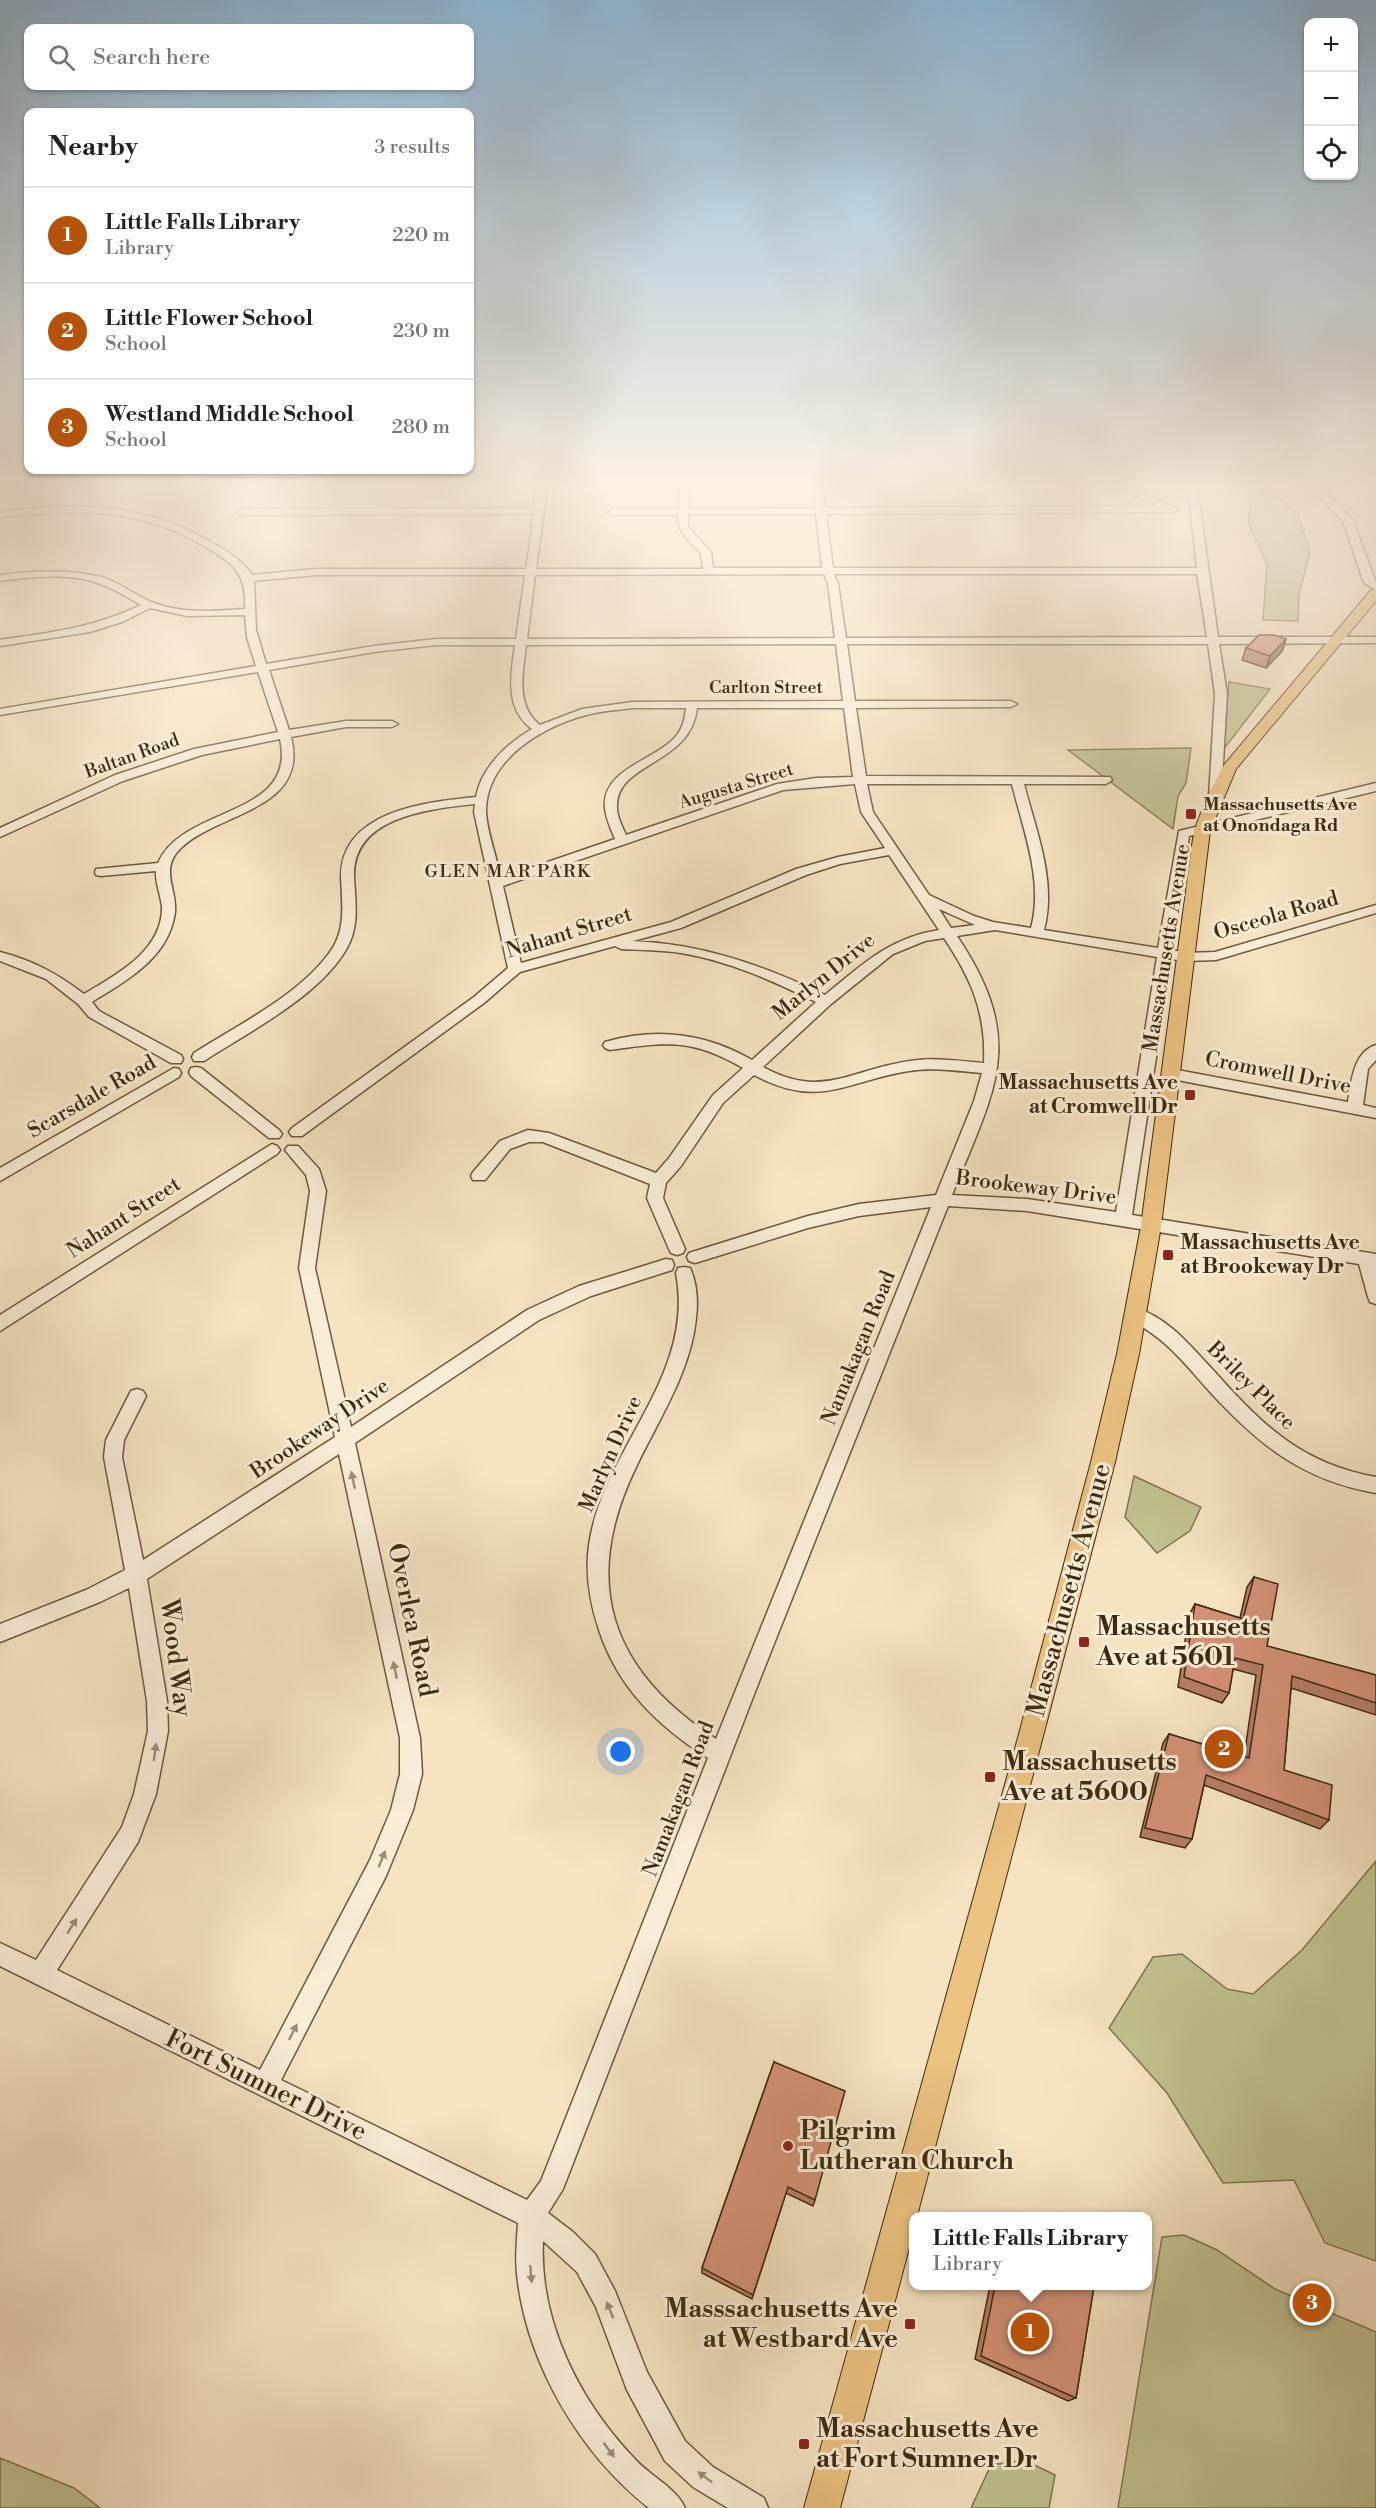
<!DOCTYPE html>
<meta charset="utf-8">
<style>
:root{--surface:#fff;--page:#f2f2f2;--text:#222;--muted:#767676;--line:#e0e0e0;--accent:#b45309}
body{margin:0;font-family:"Libre Bodoni",serif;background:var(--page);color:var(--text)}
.controls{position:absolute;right:18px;top:18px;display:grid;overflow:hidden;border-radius:12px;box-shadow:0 2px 4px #0004}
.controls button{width:54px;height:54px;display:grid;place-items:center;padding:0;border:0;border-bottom:2px solid var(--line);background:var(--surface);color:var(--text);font:30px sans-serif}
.you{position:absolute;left:621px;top:1752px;width:21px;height:21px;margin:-15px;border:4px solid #fff;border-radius:50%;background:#1a73e8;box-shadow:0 0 0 9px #1a73e833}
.badge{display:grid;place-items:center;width:39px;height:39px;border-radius:50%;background:var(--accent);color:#fff;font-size:20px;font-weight:700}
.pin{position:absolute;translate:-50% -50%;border:3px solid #fff;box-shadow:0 2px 6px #0006}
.popup{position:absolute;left:909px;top:2212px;width:243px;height:78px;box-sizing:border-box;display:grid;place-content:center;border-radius:12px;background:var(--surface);filter:drop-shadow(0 2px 4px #0005);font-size:20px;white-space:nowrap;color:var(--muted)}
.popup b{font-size:22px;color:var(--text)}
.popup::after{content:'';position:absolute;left:50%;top:100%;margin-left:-12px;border:12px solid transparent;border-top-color:var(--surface)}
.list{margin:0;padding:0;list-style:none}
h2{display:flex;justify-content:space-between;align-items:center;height:78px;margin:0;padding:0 24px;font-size:26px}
h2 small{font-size:20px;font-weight:400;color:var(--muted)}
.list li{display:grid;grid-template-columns:39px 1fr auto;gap:18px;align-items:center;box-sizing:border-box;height:96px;padding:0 24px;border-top:2px solid var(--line)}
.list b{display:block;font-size:22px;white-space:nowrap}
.list p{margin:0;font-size:20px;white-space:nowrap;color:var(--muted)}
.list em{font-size:20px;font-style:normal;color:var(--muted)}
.icon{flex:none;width:33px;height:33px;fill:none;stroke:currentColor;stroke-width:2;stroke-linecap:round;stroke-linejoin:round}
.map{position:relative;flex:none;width:1376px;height:2508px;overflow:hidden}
.search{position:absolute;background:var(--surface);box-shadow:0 2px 4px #0004;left:24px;top:24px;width:450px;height:66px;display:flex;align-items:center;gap:15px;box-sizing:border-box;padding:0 21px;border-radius:12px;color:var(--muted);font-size:22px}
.panel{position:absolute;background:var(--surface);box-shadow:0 2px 4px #0004;left:24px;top:108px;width:450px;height:366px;border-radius:12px}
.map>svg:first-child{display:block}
</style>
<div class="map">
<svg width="1376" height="2508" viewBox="0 0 1376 2508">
<rect width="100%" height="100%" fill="#f6e3c1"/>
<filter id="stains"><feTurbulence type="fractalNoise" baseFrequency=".00333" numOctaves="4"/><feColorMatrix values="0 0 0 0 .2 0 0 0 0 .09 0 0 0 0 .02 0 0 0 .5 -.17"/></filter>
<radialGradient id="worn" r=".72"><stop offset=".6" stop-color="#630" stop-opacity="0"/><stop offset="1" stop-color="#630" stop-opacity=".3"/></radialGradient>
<g fill="#c1c390" stroke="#807750" stroke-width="1.5">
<polygon points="1248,487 1273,487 1272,491 1297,513 1310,551 1299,595 1298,621 1263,620 1267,565 1249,523 1250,499"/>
<polygon points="1229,682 1270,689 1223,750"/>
<polygon points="1191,748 1186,783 1178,796 1173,829 1068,750"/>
<polygon points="1134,1476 1201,1507 1190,1531 1157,1553 1125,1517"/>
<polygon points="1376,1861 1376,2261 1325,2243 1294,2180 1223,2183 1167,2093 1109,2028 1153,1957 1182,1954 1227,1989 1253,1994 1302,1950"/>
<polygon points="1184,2235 1217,2250 1275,2289 1376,2332 1376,2508 1118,2508 1162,2237"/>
<polygon points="0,2458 74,2488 100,2508 0,2508"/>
<polygon points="1024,2460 1055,2475 1049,2508 971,2508 991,2465"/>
</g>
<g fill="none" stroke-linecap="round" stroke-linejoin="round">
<defs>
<g id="minor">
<path d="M537,487H547L536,569H703L701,553C688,540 678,533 678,515H613L608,512L613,509H679L680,487H689L688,509L816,508L814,487H823L825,508L1159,506L1114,487H1126L1179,509L1174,512L826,514L833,568H1197L1188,487H1197L1218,637H1376V643L1219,644L1227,694L1221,797L1215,801L1209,797L1215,694L1208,644H847L855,701H1011L1017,704L1011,707L856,708L866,776L1110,777L1112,780L1106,784H1024C1036,831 1057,881 1044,930L1158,948L1179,831L1376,783V791L1189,836L1172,950L1186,953L1215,952L1376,905V913L1216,960L1186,961L1171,959L1132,1215L1376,1254V1304L1370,1302L1368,1297L1359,1264L1027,1211L948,1206L760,1679L563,2189L548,2213L573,2232L595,2254L615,2291L647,2372L685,2441L713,2467L764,2498L768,2508H728L693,2487L665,2461L627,2390L596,2307L577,2272L543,2241C539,2321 579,2400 633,2457C648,2475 676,2487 685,2508H649C579,2453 526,2362 517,2274C515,2257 517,2240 518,2223L0,1966V1943L36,1960L122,1827L134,1794L148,1731L147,1701L129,1588L100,1602L0,1642V1624L86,1590L125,1570L104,1457L106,1440L131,1391L137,1389L143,1391L146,1396L124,1440L122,1457L143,1560L335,1437L299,1268L310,1191L306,1175L285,1150L288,1146H298L319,1169L326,1191L315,1268L351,1427L527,1310L579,1286L666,1259L672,1260L674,1265L672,1270L591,1296L539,1320L355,1443L420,1738L422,1774L413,1810L386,1876L281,2080L527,2200L541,2181L708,1758C658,1726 618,1688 599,1630C590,1603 585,1574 589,1545C603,1448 696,1377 676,1273L678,1268L684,1267L690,1268C697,1283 698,1302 696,1318C691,1371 659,1419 637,1465C580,1581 609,1670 716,1739L931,1207L859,1216L808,1228L695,1263L689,1261L687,1257L689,1253L808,1216L859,1204L936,1195L974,1101L982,1073C958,1071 933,1067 909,1071C845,1081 820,1110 754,1075L723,1103L681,1166L666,1183L663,1198L685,1249L683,1253L677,1255L671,1253L669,1249L647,1198L650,1184L543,1142H529L510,1149L485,1180H473L471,1176L473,1172L500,1141L528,1130L549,1133L656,1173L669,1158L713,1095L743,1068C691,1038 667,1042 610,1050L605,1048L603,1045L605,1042C657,1027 705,1033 752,1060L816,1002C773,981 729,961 681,953C661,950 641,950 621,949L615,946L520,972L484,1003L302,1136H292L289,1132L292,1128L474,997L508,968L474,812L475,804C430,809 353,816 354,876C355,900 360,925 347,948C320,996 250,1031 204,1061H194L192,1057L194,1053C238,1025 303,993 332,949C346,928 342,902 341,878C340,811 426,802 476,797C481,768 507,743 532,729C504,708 511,675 515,645H436L374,652L269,670L289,730L346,721H392L398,724L392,727H346L291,737C310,810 218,812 181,848C159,869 177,888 175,912C169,958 127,980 92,1002L99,1011L181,1055L183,1059L181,1063H171L89,1017L78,1004L46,979L0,961V952C34,961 56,973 84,994C116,975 162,951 162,908C161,895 155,883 156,871L101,876L96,875L95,872L96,869L158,863C183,805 298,818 280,739L202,755L123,781L0,837V828L115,775L194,749L278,732L258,672L0,715V709L256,666L247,637L245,615L187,616L150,608L122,622L90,632L0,646V640C52,632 93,628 141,605C128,598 117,590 103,585C71,572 33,577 0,581V575C34,571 67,569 101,577C120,582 135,596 154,603C183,614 215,611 245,609C247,574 234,563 204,546C134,506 78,510 0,517V511C77,504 140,501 209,541C224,549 243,560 252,575L315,569H526L534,514L242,515L237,512L242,509L534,508ZM688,514H816L822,568H713L711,552L688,527ZM824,574L828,584L835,638L527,639L535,575ZM834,574H1197L1207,637L846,638L838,584ZM315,575H525L516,639H436L374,646L266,664L256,630L254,581ZM836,644L843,701L632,702L582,709L540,725C515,706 523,672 526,645ZM632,708H686C685,718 683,727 677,735C658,760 601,768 605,808C606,819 611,829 615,839L501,878C497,858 486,829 486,810C487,759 542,727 586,715C601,711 617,710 632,708ZM697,708H844L853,777L816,778L777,784L626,835C622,826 616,815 617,804C619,762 691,764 697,708ZM855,784L861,812L885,848L838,857L796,869L671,922L521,963L503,886L783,790ZM867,784H1012C1023,830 1044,881 1031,928L993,922L974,916L929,895L873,812ZM889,855L939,930C889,938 863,964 825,995C763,965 702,944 633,941L681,928L806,875L840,864ZM939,909L975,925L951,928ZM995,930L1157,957L1116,1212L1027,1199L952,1195C995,1088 1028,1042 957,936ZM944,938C972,980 986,1013 984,1063C959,1061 934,1057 910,1061C851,1069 823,1100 763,1067L831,1004L893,954L925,941ZM339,1454L400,1738V1774L391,1810L370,1860L260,2070L57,1970L138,1842L156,1794L168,1731L167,1701L147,1579Z"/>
<polygon points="1317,487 1325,487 1329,496 1353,520 1376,583 1376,590 1364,583 1343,521 1322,499"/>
<path d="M1376,1045V1060L1368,1069L1363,1105L1376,1108V1118L1172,1079L1165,1074L1172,1069L1348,1102C1351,1083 1353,1052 1376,1045Z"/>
<polygon points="196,1067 201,1068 279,1130 282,1134 279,1138 269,1138 191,1076 189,1072 191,1068"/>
<polygon points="174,1068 179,1069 181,1073 179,1077 0,1181 0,1168"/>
<polygon points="272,1144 277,1146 280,1150 277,1154 0,1331 0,1315"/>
<path d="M1136,1308C1170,1319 1190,1346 1214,1371C1262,1425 1302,1464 1376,1477V1493C1303,1480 1260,1446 1211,1393C1183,1362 1168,1340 1130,1320L1127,1315L1130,1310Z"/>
</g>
<polygon id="major" points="1376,589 1376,601 1236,769 1210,831 1161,1226 1139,1354 1115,1462 917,2216 913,2216 913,2233 840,2508 804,2508 1019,1734 1091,1462 1117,1354 1141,1226 1194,831 1207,797 1224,765 1371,590"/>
</defs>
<use href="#minor" stroke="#6c593c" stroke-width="3"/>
<use href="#major" stroke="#3e2b0f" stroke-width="2"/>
<use href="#minor" fill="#f9edd7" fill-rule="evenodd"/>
<use href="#major" fill="#ebc280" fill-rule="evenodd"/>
</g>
<g fill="#b67d65" stroke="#3e2b0f" stroke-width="1.5">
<polygon points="1286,639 1282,651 1266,668 1242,660 1246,648"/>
<polygon points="1254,1577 1267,1646 1376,1675 1376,1715 1291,1688 1284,1770 1329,1820 1320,1829 1204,1785 1192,1839 1185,1848 1140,1837 1163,1743 1169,1734 1244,1757 1256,1675 1233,1669 1229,1693 1222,1703 1178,1687 1189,1615 1195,1604 1240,1618 1247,1587"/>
<polygon points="774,2062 815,2200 813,2206 786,2193 752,2299 702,2273 702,2268"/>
<polygon points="990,2286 1094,2286 1076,2398 1068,2401 975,2359"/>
</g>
<polygon fill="#946653" stroke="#3e2b0f" stroke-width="1.5" points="1286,639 1282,651 1266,668 1270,656"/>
<g fill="#d49176" stroke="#3e2b0f" stroke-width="1.5">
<polygon points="1259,635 1274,635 1286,639 1270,656 1246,648"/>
<polygon points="1254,1577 1278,1584 1267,1646 1376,1675 1376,1703 1292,1676 1284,1770 1332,1785 1329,1820 1206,1775 1192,1839 1145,1828 1169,1734 1249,1758 1263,1665 1235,1658 1229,1693 1184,1677 1195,1604 1243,1619"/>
<polygon points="774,2062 845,2091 815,2200 788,2187 753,2295 702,2268"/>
<polygon points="995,2286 1094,2286 1076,2398 981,2356"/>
</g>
<defs><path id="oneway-solid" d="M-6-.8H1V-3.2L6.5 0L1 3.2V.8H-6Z" transform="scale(1.5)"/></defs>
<g fill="#9c8c73">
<use href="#oneway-solid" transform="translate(353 1480) rotate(-102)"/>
<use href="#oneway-solid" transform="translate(395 1670) rotate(-102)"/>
<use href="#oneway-solid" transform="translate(155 1752) rotate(-82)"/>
<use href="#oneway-solid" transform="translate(382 1859) rotate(-68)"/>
<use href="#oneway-solid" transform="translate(72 1926) rotate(-58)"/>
<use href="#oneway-solid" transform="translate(293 2032) rotate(-63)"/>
<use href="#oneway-solid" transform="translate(531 2274) rotate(85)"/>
<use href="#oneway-solid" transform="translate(610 2310) rotate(-112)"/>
<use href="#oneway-solid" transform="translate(609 2450) rotate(53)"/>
<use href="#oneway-solid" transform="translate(705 2477) rotate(-143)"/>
</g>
<linearGradient id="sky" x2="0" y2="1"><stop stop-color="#8cb7d7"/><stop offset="0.58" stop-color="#fbf2e3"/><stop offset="1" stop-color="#fbf2e3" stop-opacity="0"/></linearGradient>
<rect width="1376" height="838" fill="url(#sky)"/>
<g fill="#8f2418" stroke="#f9edd7" stroke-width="2">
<rect x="1185" y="808" width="12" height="12" rx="3"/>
<rect x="1184" y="1089" width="12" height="12" rx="3"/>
<rect x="1162" y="1249" width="12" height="12" rx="3"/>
<rect x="1078" y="1636" width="12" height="12" rx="3"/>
<rect x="984" y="1771" width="12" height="12" rx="3"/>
<circle cx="788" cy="2146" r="6"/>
<rect x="904" y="2318" width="12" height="12" rx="3"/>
<rect x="798" y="2438" width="12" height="12" rx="3"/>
</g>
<g text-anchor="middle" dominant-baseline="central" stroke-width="6" stroke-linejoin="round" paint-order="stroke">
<g font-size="18" fill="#3e2b0f" stroke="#f9edd7">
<text x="766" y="687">Carlton Street</text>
<text transform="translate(132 756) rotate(-20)">Baltan Road</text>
<text transform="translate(736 786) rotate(-17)">Augusta Street</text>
</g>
<g font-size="18" font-weight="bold" fill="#3e2b0f" stroke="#f9edd7" text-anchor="start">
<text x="1203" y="804">Massachusetts Ave<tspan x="1203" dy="21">at Onondaga Rd</tspan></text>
</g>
<g font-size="18" letter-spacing="1.5" fill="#3e2b0f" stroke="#f9edd7">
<text x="508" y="871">GLEN MAR PARK</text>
</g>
<g font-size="21" fill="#3e2b0f" stroke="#f9edd7">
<text transform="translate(1276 916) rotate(-16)">Osceola Road</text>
<text transform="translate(569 933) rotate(-17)">Nahant Street</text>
<text transform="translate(1167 948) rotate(-81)">Massachusetts Avenue</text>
<text transform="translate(824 977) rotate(-39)">Marlyn Drive</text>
<text transform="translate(1278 1073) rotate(11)">Cromwell Drive</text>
<text transform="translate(92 1097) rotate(-30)">Scarsdale Road</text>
<text transform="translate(1036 1188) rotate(7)">Brookeway Drive</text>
<text transform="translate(124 1218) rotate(-33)">Nahant Street</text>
<text transform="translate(859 1348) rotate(-68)">Namakagan Road</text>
<text transform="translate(1251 1386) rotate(45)">Briley Place</text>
<text transform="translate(320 1429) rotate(-34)">Brookeway Drive</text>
<text transform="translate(611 1454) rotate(-66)">Marlyn Drive</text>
<text transform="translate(679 1799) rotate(-69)">Namakagan Road</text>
</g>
<g font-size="21" font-weight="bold" fill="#3e2b0f" stroke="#f9edd7" text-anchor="end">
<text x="1178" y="1083">Massachusetts Ave<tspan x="1178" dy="24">at Cromwell Dr</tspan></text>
<text x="1180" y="1243" text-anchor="start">Massachusetts Ave<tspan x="1180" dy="24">at Brookeway Dr</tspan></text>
</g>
<g font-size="26" fill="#3e2b0f" stroke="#f9edd7">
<text transform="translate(1069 1590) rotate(-75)">Massachusetts Avenue</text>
<text transform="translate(412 1620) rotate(78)">Overlea Road</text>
<text transform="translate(176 1658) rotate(83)">Wood Way</text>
<text transform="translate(266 2085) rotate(26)">Fort Sumner Drive</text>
</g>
<g font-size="26" font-weight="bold" fill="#3e2b0f" stroke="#f9edd7" text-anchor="start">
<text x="1096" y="1627">Massachusetts<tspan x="1096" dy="30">Ave at 5601</tspan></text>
<text x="1002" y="1762">Massachusetts<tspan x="1002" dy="30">Ave at 5600</tspan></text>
<text x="800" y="2131">Pilgrim<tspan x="800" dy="30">Lutheran Church</tspan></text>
<text x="898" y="2309" text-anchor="end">Masssachusetts Ave<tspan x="898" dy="30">at Westbard Ave</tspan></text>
<text x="816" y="2429">Massachusetts Ave<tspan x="816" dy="30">at Fort Sumner Dr</tspan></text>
</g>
</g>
<rect width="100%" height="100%" filter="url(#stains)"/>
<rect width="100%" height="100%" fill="url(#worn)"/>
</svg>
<div class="controls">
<button>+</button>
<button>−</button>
<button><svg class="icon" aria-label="locate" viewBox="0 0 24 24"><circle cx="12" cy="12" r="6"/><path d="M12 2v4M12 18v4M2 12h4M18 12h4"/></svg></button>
</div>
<div class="you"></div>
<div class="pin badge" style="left:1030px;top:2332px">1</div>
<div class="popup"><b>Little Falls Library</b>Library</div>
<div class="pin badge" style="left:1224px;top:1749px">2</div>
<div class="pin badge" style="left:1312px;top:2303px">3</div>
<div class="search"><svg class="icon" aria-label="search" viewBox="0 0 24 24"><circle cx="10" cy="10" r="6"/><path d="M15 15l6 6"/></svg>Search here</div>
<section class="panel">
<h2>Nearby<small>3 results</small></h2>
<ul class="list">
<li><span class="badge">1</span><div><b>Little Falls Library</b><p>Library</p></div><em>220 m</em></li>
<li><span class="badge">2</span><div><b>Little Flower School</b><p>School</p></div><em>230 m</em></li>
<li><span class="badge">3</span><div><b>Westland Middle School</b><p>School</p></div><em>280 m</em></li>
</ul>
</section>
</div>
